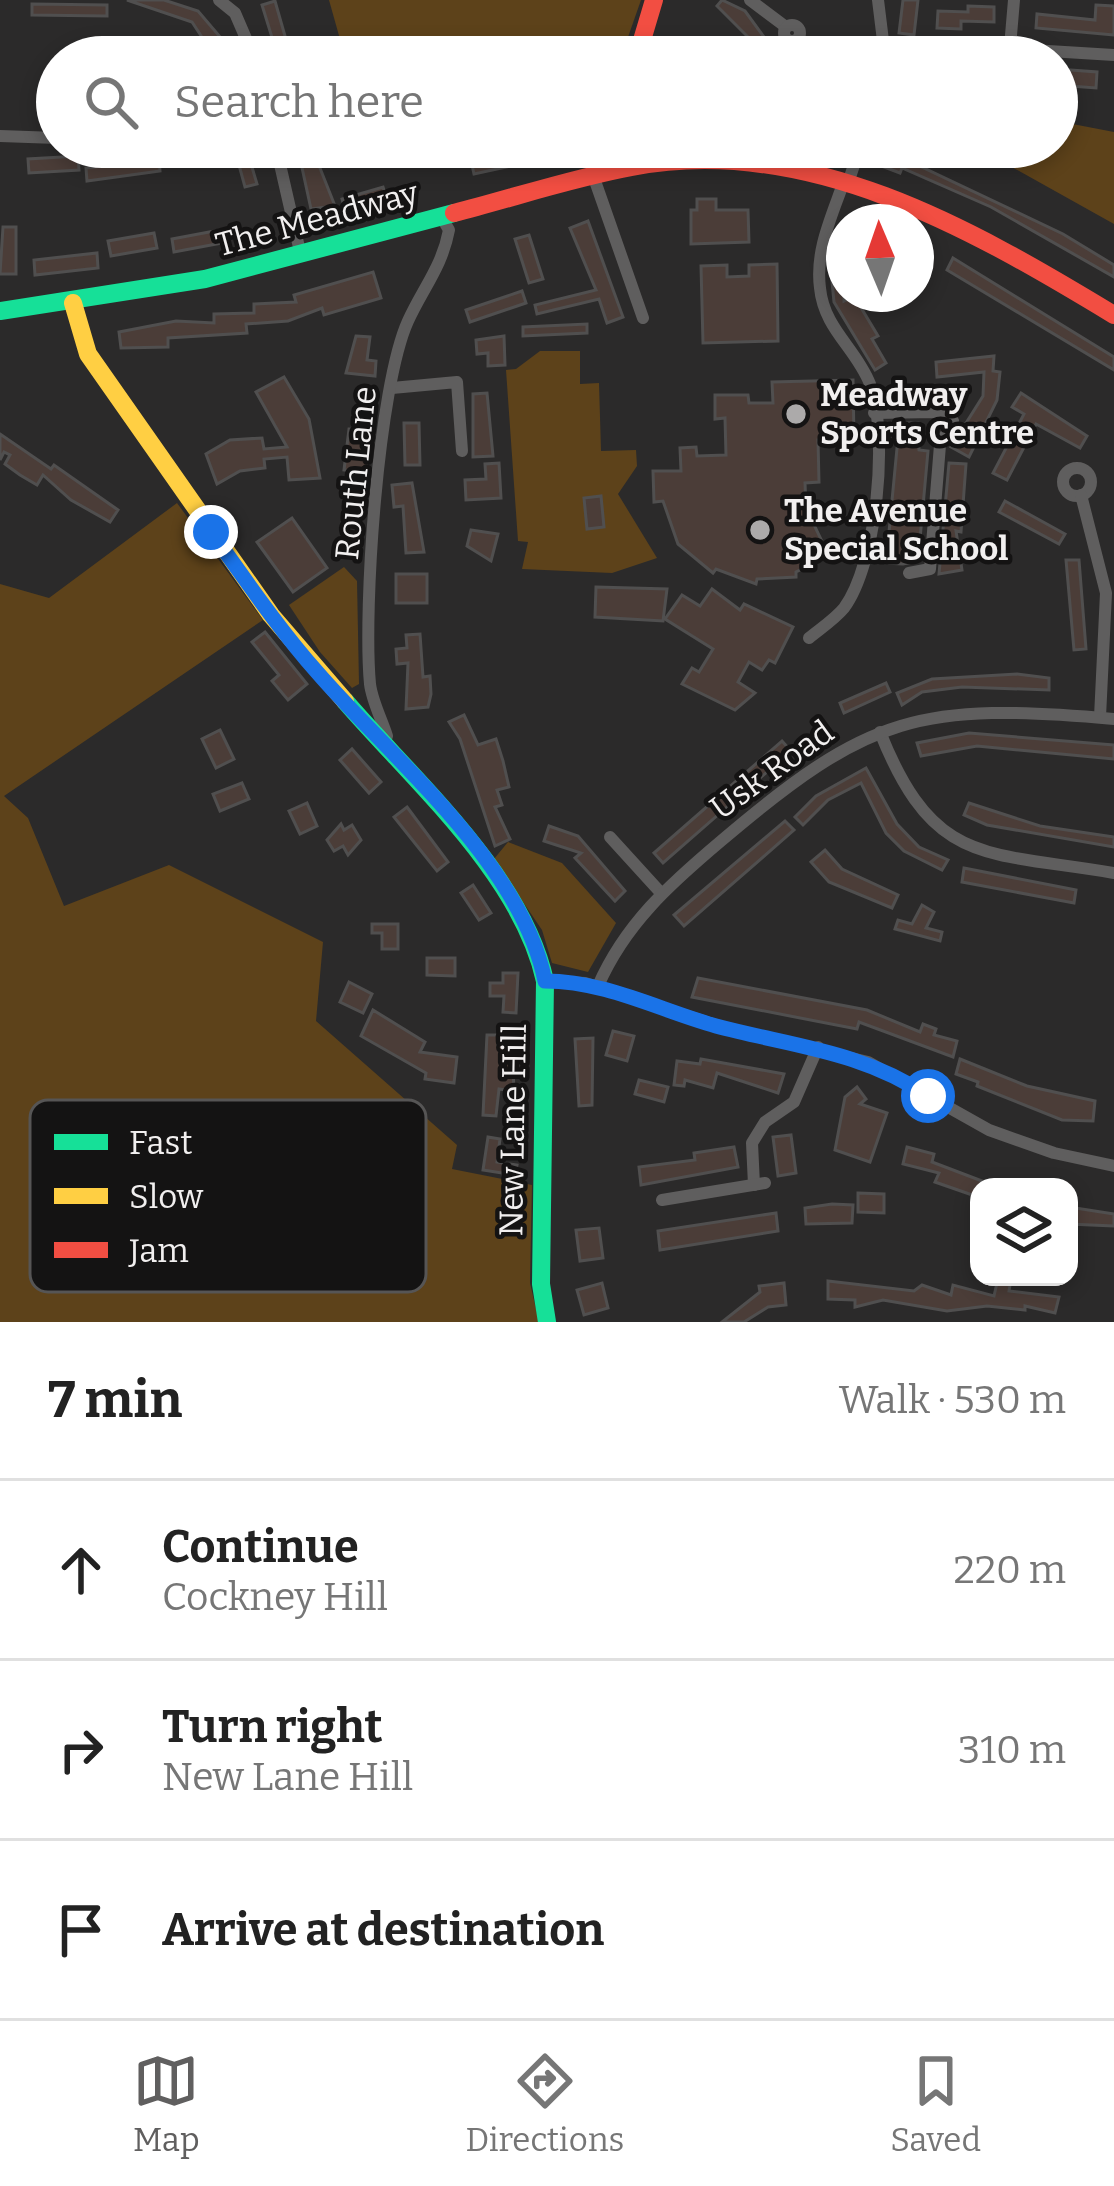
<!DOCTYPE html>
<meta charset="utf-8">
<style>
:root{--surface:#fff;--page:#f6f6f6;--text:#222;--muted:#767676;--line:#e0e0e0;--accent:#605f5f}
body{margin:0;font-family:Bitter,serif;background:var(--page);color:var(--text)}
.controls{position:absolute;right:36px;bottom:36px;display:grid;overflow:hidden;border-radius:24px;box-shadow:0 6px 18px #0003}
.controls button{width:108px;height:108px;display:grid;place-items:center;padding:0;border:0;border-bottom:3px solid var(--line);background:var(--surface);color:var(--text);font:60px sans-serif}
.compass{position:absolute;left:826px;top:204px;width:108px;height:108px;border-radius:50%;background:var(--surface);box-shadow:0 6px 18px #0003;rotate:358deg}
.stop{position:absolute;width:36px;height:36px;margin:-27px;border:9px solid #1a73e8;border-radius:50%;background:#fff}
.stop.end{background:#1a73e8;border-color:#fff;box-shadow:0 3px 12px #0008}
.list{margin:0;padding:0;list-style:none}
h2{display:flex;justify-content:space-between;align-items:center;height:156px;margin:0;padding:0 48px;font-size:51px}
h2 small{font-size:39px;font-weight:400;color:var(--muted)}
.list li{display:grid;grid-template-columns:78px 1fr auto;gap:36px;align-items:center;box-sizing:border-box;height:180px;padding:0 48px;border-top:3px solid var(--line)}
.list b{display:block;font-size:45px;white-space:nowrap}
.list p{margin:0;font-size:39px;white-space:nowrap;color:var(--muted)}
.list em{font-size:39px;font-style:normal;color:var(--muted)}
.icon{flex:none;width:66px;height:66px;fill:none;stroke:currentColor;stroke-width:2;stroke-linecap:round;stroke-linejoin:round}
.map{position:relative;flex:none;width:1114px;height:1322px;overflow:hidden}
.search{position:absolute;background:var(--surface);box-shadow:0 6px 18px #0003;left:36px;right:36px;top:36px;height:132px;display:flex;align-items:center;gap:30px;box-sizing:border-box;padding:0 42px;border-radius:66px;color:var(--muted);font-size:45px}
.sheet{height:696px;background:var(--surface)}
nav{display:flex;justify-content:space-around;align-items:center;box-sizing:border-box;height:168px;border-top:3px solid var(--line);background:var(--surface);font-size:33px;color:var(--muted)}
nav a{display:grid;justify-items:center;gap:6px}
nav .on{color:var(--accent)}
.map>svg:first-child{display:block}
</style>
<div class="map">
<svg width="1114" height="1322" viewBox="0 0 1114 1322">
<rect width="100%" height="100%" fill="#2b2a2a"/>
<g fill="#5d421a">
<polygon points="329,0 641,0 627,40 557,57 345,57"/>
<polygon points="1057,121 1114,132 1114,224 976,147 1057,147"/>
<polygon points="540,351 580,351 580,384 599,383 601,451 636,450 637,466 618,494 657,558 612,573 522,569 528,542 518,541 506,370 516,369"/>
<polygon points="177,503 263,620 4,796 28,818 64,906 169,865 323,942 316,1021 457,1145 452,1169 532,1185 530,1283 539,1322 0,1322 0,584 49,598"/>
<polygon points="344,567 357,581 359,684 352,688 320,652 289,605"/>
<polygon points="508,842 562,863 616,923 588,972 552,963 542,930 494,859"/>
</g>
<g fill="#4b3d38" stroke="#504f4f" stroke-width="3">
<polygon points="127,0 164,0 198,11 221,38 229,57 215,57 192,22"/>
<polygon points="722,0 745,11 764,37 756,45 717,6"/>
<polygon points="903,0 918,0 914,35 899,33"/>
<polygon points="275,1 291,57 278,57 262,5"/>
<polygon points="32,4 107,5 107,16 32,15"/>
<polygon points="1096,5 1114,6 1114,35 1036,28 1037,14 1095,20"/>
<polygon points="968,6 994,7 994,22 961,21 961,29 937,28 938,11 968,12"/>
<polygon points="1057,69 1097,72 1096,88 1057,85"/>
<polygon points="234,147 246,147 257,184 245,187"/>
<polygon points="468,147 511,147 516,165 474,174"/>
<polygon points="885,147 908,153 905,159 1063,234 1114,265 1114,277 991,207 902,168 900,173 879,165"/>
<polygon points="78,156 79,170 29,173 28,159"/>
<polygon points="316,158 335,206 311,209 301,163"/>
<polygon points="159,159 160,171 87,181 86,168"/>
<polygon points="383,187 386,197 345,210 342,199"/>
<polygon points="697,199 716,199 716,210 748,210 749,242 691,244 691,210 697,210"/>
<polygon points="588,221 623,317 607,323 599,299 537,314 535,305 596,290 570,228"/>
<polygon points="3,227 16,227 16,274 0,274"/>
<polygon points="838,228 844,229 844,301 854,296 878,336 872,339 886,363 875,370 834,302 830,261"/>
<polygon points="225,229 227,242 174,252 172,239"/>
<polygon points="154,233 157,248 111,256 108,241"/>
<polygon points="529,235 543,279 529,283 515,239"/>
<polygon points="97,253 98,268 35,275 34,260"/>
<polygon points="953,258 1114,357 1114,370 947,270"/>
<polygon points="777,264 778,341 703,343 701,266 727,265 727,277 749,276 749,265"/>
<polygon points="373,272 381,298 324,315 322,308 288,321 246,324 247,333 168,338 168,347 121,348 119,332 176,321 214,323 214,314 254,313 254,304 296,302 294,295"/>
<polygon points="522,291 526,303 470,322 466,310"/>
<polygon points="587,324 587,333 523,336 523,327"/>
<polygon points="356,336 370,337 367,360 376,361 375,376 346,373"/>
<polygon points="504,336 505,365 488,366 488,353 477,354 476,340"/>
<polygon points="994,356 993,371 1000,372 997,400 969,457 951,447 983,396 984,372 937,377 936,362"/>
<polygon points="284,377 309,419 320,478 289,480 287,457 264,459 265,468 240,471 217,484 206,454 230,440 262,438 264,449 287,447 256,392"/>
<polygon points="853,380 854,439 818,440 819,482 805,483 806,508 829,556 796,572 796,577 757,579 756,584 716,569 713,573 678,544 663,501 654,502 653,471 681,471 680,448 696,447 697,456 726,455 725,418 715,419 715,395 748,395 749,403 773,403 772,382"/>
<polygon points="927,387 927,402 889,402 889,388"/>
<polygon points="487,393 493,456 473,457 473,394"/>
<polygon points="1021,393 1087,436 1080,448 1036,424 1007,480 993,473 1024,414 1012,407"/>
<polygon points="404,423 419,423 420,465 405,465"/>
<polygon points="893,423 918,423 919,450 928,451 918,561 903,564 886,563 898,438"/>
<polygon points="349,429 372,431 367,473 344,470"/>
<polygon points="0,434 51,469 54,465 118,510 110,522 71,500 43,475 37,485 20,475 5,464 10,455 4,452 0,460"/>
<polygon points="499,463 501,498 466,500 465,480 486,479 485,464"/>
<polygon points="949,463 966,464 961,532 956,531 962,570 939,574"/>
<polygon points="412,483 424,552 406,553 403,506 394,507 392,485"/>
<polygon points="601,496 604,527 587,529 584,498"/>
<polygon points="1005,501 1065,534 1059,544 999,512"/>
<polygon points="292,518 327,568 293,592 257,542"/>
<polygon points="471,530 498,534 491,561 467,546"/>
<polygon points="1066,560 1079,560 1086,649 1074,650"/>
<rect x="396" y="574" width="31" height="29"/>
<polygon points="596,587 667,589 663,621 595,617"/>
<polygon points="712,589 740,610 744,604 793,627 775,663 769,660 762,670 749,662 738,682 755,693 735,710 682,684 692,668 699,672 713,649 665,619 682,595 700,606"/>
<polygon points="265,632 307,684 288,700 272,681 279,675 252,642"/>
<polygon points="420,634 423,677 430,676 431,694 428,707 406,709 408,663 397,664 396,649 407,648 406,635"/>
<polygon points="1017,674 1049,678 1049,690 962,687 922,692 902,705 897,693 932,679"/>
<polygon points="886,683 890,692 844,713 840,703"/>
<polygon points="464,715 478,745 496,739 503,761 509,787 497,790 502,805 495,807 510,839 495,846 460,739 449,722"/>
<polygon points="220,730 234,759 216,768 202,739"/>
<polygon points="969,733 1114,745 1114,759 977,746 921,756 917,743"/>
<polygon points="782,741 791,751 663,863 654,853"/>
<polygon points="352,749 381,782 369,793 340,760"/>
<polygon points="866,768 897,824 919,847 948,860 942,870 904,851 886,833 861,783 828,800 803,825 795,817 816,796"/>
<polygon points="242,783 249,799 220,811 213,794"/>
<polygon points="307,803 317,826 300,834 289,811"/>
<polygon points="969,803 1040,826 1114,837 1114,847 987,825 964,815"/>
<polygon points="407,807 448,862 437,871 394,817"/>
<polygon points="785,821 794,830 684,926 674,915"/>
<polygon points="341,824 344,830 352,825 361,840 348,855 343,846 334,851 327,840"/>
<polygon points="549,826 578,836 625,891 615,901 575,858 581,853 544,841"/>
<polygon points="825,850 842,869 898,895 892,908 829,882 811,862"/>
<polygon points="964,868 1076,890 1074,903 962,882"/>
<polygon points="473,885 491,913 479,920 461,893"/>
<polygon points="922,905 934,912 926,928 942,932 940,941 895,929 898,920 912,924"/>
<polygon points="372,924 398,924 398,949 382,949 382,933 372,933"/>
<polygon points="427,958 455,958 455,976 427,975"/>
<polygon points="503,973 518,973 516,1013 503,1012 504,996 490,996 490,983 503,983"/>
<polygon points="698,978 867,1010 920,1032 923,1024 936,1029 934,1035 957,1041 953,1057 859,1022 857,1029 692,997"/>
<polygon points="349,982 372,994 363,1013 340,1002"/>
<polygon points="373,1010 425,1042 420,1052 457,1057 454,1083 425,1079 426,1073 361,1036"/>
<polygon points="613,1031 634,1036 627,1061 606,1055"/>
<polygon points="487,1035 498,1035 498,1045 512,1045 514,1091 499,1089 496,1116 483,1115"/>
<polygon points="593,1038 592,1105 579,1106 575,1039"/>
<polygon points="701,1059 784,1074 778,1093 717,1073 713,1088 685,1080 684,1086 674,1085 677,1061 700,1064"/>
<polygon points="960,1059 1027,1086 1095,1101 1093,1121 1062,1120 977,1086 978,1082 956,1074"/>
<polygon points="639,1080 668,1087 664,1102 635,1094"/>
<polygon points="857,1087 866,1099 860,1104 887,1113 870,1162 835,1150 845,1097"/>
<polygon points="791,1135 796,1173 778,1176 773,1137"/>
<polygon points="488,1137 500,1139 497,1162 517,1165 515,1175 483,1170"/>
<polygon points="734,1147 738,1167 641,1185 639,1167 695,1160 694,1153"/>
<polygon points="907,1147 934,1154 932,1162 982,1181 978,1197 935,1182 939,1173 903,1164"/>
<polygon points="858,1193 884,1194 884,1213 858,1212"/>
<polygon points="832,1204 853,1205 852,1223 806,1224 805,1208"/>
<polygon points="1069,1207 1114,1214 1114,1226 1069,1224"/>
<polygon points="776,1213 778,1231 660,1250 658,1231"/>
<polygon points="599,1228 603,1258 580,1261 576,1230"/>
<polygon points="828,1281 914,1291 922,1285 951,1295 953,1285 994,1296 997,1283 1010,1285 1009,1291 1059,1297 1055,1313 1025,1306 1025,1310 987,1306 947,1311 883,1300 855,1307 855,1300 828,1299"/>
<polygon points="602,1283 608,1308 584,1315 577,1290"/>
<polygon points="784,1283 786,1305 768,1307 744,1322 722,1322 760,1292 759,1286"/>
</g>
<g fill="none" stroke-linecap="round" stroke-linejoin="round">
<g stroke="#5f5e5e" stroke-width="12">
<polyline points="219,0 235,13 254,57"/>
<polyline points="750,0 786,27"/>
<polyline points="878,0 885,57"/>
<circle cx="792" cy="33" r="8"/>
<polyline points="1010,47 1014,0"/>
<polyline points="956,57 983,47 1114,55"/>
<polyline points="0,136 57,138"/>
<polyline points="276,147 301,256"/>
<polyline points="594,178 643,318"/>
<polyline points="848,183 860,147"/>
<polyline points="392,388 457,382 462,451"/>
<polyline points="874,413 935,412 953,421 940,445 930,569 909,573"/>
<circle cx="1077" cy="482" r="14"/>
<polyline points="1081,495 1106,593 1100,717"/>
<path d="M809,638C820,629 835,619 844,608C877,563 889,436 870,384C856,348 824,329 820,288C815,250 832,216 844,181"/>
<path d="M880,732C934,867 985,851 1114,873"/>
<path d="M384,744L387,736C382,720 372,701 370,684C363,609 378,387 408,321C423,288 442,267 449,230L442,218"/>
<polyline points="610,837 661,893"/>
<polyline points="545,981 585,983 722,1027 868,1062 989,1130 1054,1153 1114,1166"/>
<path d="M598,986C625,924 670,884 721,841C870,714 920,702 1114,719"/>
<polyline points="754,1185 752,1143 765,1122 794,1102 818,1047"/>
<polyline points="662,1200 765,1183"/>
</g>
<g stroke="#16e098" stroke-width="18">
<polyline points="0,311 205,279 454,213"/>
<path d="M345,701C415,782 522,875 545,981L541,1284L547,1322"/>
</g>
<polyline stroke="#ffcf43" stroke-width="18" points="73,303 88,354 271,615 345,701"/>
<g stroke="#f24e42" stroke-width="18">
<polyline points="637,57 654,0"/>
<path d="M454,213C513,198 572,178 632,167C806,133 972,229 1114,315"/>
</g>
</g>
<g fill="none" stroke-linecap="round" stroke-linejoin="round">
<path stroke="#1a73e8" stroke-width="15" d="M211,532C245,579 278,628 317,672C394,761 521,863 545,981C605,981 659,1010 716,1026C791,1046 862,1051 928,1096"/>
</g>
<g fill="#acaaaa" stroke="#141313" stroke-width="4.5">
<circle cx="796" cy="414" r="12"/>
<circle cx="760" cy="530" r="12"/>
</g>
<g text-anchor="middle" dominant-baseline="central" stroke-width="9" stroke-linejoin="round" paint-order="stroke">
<g font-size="33" fill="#f1efef" stroke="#141313">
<text transform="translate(317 219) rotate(-15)">The Meadway</text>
<text transform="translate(356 473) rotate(-84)">Routh Lane</text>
<text transform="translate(772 770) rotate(-36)">Usk Road</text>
<text transform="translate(513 1130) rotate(-89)">New Lane Hill</text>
</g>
<g font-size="33" font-weight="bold" fill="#f1efef" stroke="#141313" text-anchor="start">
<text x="820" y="395">Meadway<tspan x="820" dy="38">Sports Centre</tspan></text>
<text x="784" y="511">The Avenue<tspan x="784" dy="38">Special School</tspan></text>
</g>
</g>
<rect x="30" y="1100" width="396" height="192" rx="18" fill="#141313" stroke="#565555" stroke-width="3"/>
<rect x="54" y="1134" width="54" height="16" fill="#16e098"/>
<rect x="54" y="1188" width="54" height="16" fill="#ffcf43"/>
<rect x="54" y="1242" width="54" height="16" fill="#f24e42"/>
<g font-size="33" fill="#f1efef">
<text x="129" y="1154">Fast</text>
<text x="129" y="1208">Slow</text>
<text x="129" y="1262">Jam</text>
</g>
</svg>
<div class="controls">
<button><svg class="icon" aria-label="layers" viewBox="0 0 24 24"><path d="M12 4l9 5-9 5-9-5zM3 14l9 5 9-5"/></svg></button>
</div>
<svg class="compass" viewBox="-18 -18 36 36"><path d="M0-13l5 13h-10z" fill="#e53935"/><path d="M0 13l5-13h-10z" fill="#767676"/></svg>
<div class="stop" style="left:928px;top:1096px"></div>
<div class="stop end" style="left:211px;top:532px"></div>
<div class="search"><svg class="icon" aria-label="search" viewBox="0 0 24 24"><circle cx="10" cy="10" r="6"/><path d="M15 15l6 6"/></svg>Search here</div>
</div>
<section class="sheet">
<h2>7 min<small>Walk · 530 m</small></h2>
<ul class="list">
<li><svg class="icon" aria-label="ahead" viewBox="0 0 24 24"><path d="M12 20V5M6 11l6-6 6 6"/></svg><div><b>Continue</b><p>Cockney Hill</p></div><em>220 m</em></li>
<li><svg class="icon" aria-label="right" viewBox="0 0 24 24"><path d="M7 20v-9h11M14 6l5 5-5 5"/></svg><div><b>Turn right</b><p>New Lane Hill</p></div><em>310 m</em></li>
<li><svg class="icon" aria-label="arrive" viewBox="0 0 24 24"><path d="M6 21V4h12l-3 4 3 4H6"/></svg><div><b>Arrive at destination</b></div></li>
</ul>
</section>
<nav>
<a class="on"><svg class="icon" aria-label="map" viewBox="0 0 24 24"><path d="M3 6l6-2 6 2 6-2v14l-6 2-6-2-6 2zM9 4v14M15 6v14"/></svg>Map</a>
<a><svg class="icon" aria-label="directions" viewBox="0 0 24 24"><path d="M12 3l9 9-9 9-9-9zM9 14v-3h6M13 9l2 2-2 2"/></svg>Directions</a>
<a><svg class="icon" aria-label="saved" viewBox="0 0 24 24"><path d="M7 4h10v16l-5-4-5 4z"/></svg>Saved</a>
</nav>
